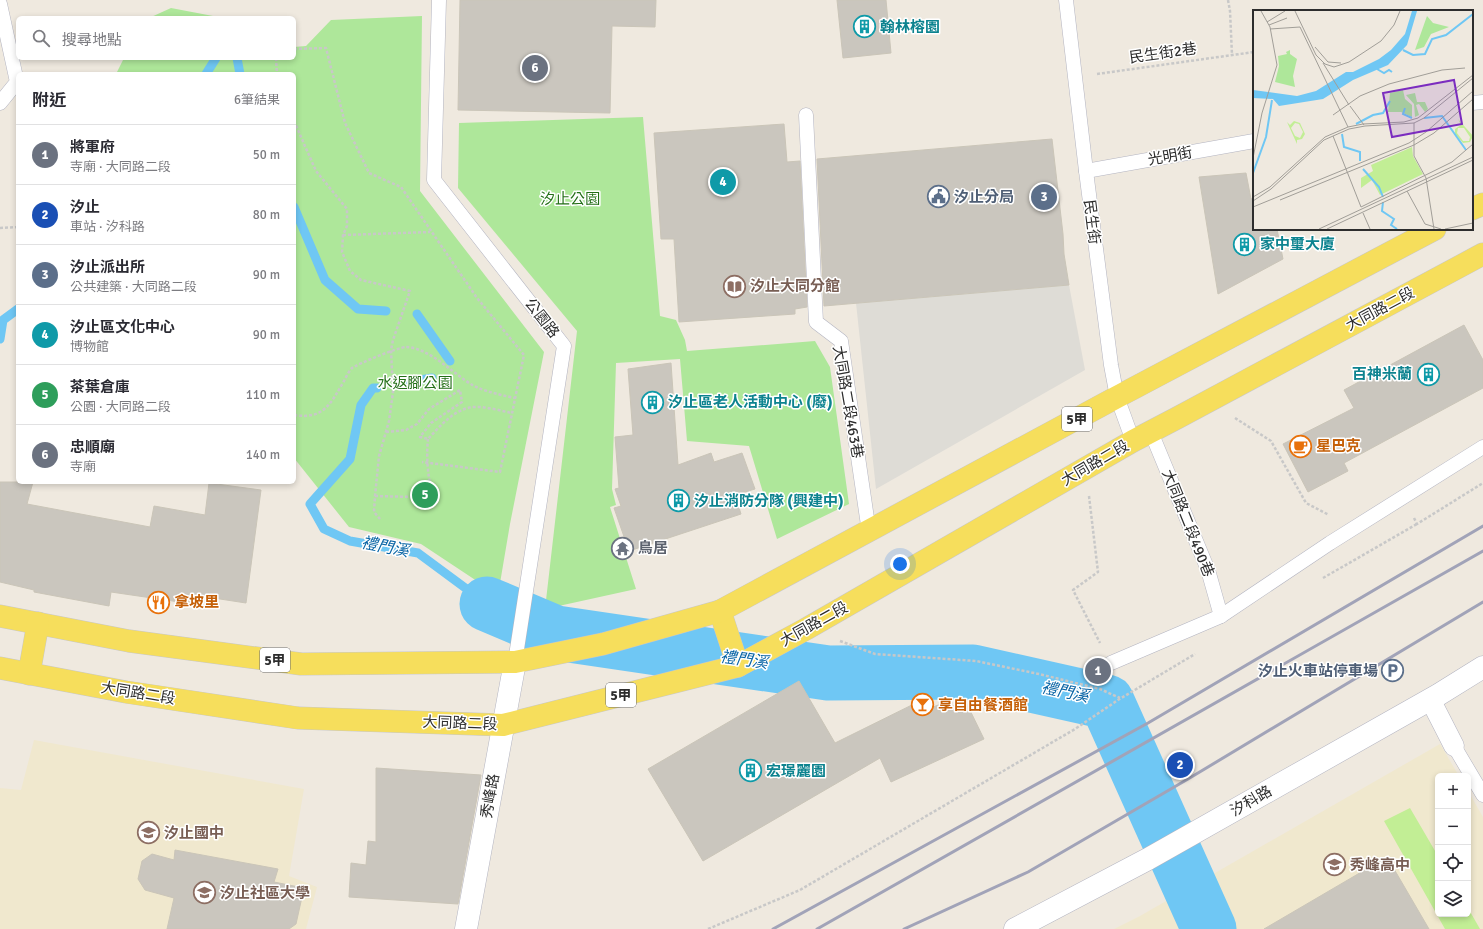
<!DOCTYPE html>
<html lang="zh-TW">
<meta charset="utf-8">
<style>
:root{--surface:#fff;--page:#f2f2f3;--text:#2b2b33;--muted:#7c7c81;--line:#e1e1e2;--accent:#7c3aed}
body{margin:0;font-family:Signika,"Noto Sans TC",sans-serif;background:var(--page);color:var(--text)}
.controls{position:absolute;right:12px;bottom:12px;display:grid;overflow:hidden;border-radius:6px;box-shadow:0 2px 6px #0003}
.controls button{width:36px;height:36px;display:grid;place-items:center;padding:0;border:0;border-bottom:1px solid var(--line);background:var(--surface);color:var(--text);font:20px sans-serif}
.you{position:absolute;left:900px;top:564px;width:14px;height:14px;margin:-10px;border:3px solid #fff;border-radius:50%;background:#1a73e8;box-shadow:0 0 0 6px #1a73e833}
.badge{display:grid;place-items:center;width:26px;height:26px;border-radius:50%;background:var(--accent);color:#fff;font-size:13px;font-weight:700}
.pin{position:absolute;translate:-50% -50%;border:2px solid #fff;box-shadow:0 1px 4px #0006}
.list{margin:0;padding:0;list-style:none}
h2{display:flex;justify-content:space-between;align-items:center;height:52px;margin:0;padding:0 16px;font-size:17px}
h2 small{font-size:13px;font-weight:400;color:var(--muted)}
.list li{display:grid;grid-template-columns:26px 1fr auto;gap:12px;align-items:center;box-sizing:border-box;height:60px;padding:0 16px;border-top:1px solid var(--line)}
.list b{display:block;font-size:15px;white-space:nowrap}
.list p{margin:0;font-size:13px;white-space:nowrap;color:var(--muted)}
.list em{font-size:13px;font-style:normal;color:var(--muted)}
.icon{flex:none;width:22px;height:22px;fill:none;stroke:currentColor;stroke-width:2;stroke-linecap:round;stroke-linejoin:round}
.map{position:relative;flex:none;width:1483px;height:929px;overflow:hidden}
.search{position:absolute;background:var(--surface);box-shadow:0 2px 6px #0003;left:16px;top:16px;width:280px;height:44px;display:flex;align-items:center;gap:10px;box-sizing:border-box;padding:0 14px;border-radius:6px;color:var(--muted);font-size:15px}
.panel{position:absolute;background:var(--surface);box-shadow:0 2px 6px #0003;left:16px;top:72px;width:280px;height:412px;border-radius:6px}
.map>svg:first-child{display:block}
</style>
<div class="map">
<svg width="1483" height="929" viewBox="0 0 1483 929">
<rect width="100%" height="100%" fill="#efe9df"/>
<g fill="#f0e8ce">
<polygon points="34,740 304,789 289,876 317,887 306,929 0,929 0,788 21,790"/>
<polygon points="1440,744 1459,776 1438,776 1438,914 1468,914 1468,791 1483,817 1483,929 1114,929 1140,916"/>
</g>
<g fill="#aee79a">
<polygon points="171,8 213,16 216,18 149,18"/>
<polygon points="422,16 420,191 544,352 510,524 498,595 421,544 349,527 294,458 294,74 116,74 124,58 294,58 294,47 306,46 331,20"/>
<polygon points="643,117 660,316 676,320 685,340 687,351 815,341 830,367 849,504 777,539 749,446 687,441 680,359 616,363 612,489 616,505 610,507 636,589 545,609 577,331 458,188 459,123"/>
</g>
<polygon fill="#c2ee95" points="1410,808 1438,856 1438,914 1468,914 1468,908 1480,929 1445,929 1384,821"/>
<polygon fill="#dedcd6" points="1069,285 1085,370 876,489 856,303"/>
<g fill="none" stroke-linecap="round" stroke-linejoin="round">
<g stroke="#6fc7f4" stroke-width="9">
<polyline points="237,58 240,74"/>
<polyline points="206,74 216,58"/>
<polyline points="294,207 325,280 358,309 386,311"/>
<polyline points="417,314 450,361"/>
<polyline points="0,339 3,320 18,309"/>
<polyline points="408,382 432,378"/>
<polyline points="377,388 373,388 361,405 350,459 310,504 324,529 350,541 418,553 487,604"/>
</g>
<polyline stroke="#6fc7f4" stroke-width="55" points="487,604 556,633 828,673 973,672 1107,702 1209,929"/>
</g>
<g fill="#cac6be" stroke="#cac5b8">
<polygon points="460,0 656,0 655,27 612,26 610,113 458,110"/>
<polygon points="837,0 886,0 891,53 843,58"/>
<polygon points="784,124 787,162 800,161 807,307 795,309 795,314 679,322 674,239 661,239 654,133"/>
<polygon points="1052,139 1063,234 1064,254 1069,285 824,306 817,159"/>
<polygon points="1246,173 1251,199 1254,198 1254,229 1277,229 1283,259 1218,294 1199,177"/>
<polygon points="1464,325 1483,360 1483,388 1344,463 1348,471 1308,492 1283,444 1354,408 1344,390"/>
<polygon points="671,363 678,465 711,453 714,462 742,453 755,489 735,495 741,514 629,551 614,508 621,506 615,489 619,488 615,437 633,435 628,369"/>
<polygon points="0,482 33,482 27,504 150,527 154,506 205,515 209,483 261,490 246,603 194,595 193,604 111,592 109,606 34,592 34,590 0,582"/>
<polygon points="799,681 835,743 928,697 933,707 941,704 945,710 965,700 984,739 891,782 880,758 703,861 648,769"/>
<polygon points="376,768 481,775 458,904 349,897 351,863 366,865 368,841 376,842"/>
<polygon points="175,850 278,869 274,882 304,888 296,924 289,929 167,929 174,898 145,890 138,879 142,861 152,854 174,860"/>
<polygon points="1387,857 1429,929 1264,929"/>
</g>
<g fill="none" stroke-linecap="round" stroke-linejoin="round">
<defs>
<g id="service">
<polyline points="439,0 434,180 564,346 515,662"/>
<polyline points="1066,0 1086,171 1111,365 1117,397 1133,441"/>
<polyline points="0,4 17,82 0,103"/>
<polyline points="1472,103 1483,102"/>
<polyline points="806,115 816,322 841,341 869,532"/>
<polyline points="1086,171 1254,141"/>
<polyline points="1151,432 1208,570 1221,616"/>
<polyline points="1111,663 1221,616 1330,543 1483,447"/>
<polyline points="1454,746 1483,795"/>
</g>
<polyline id="pedestrian" points="1430,699 1454,746"/>
<g id="minor">
<polyline points="466,929 515,662"/>
<polyline points="1015,929 1148,859 1438,695 1483,667"/>
</g>
<g id="primary">
<polyline points="1472,209 1483,204"/>
<polyline points="720,611 738,666"/>
<polyline points="0,616 129,641 301,664 515,662 603,644 720,611 1117,397 1435,229"/>
<polyline points="0,668 126,692 298,718 503,725 738,666 806,629 1133,441 1177,418 1483,254"/>
<polyline points="29,674 38,623"/>
</g>
</defs>
<use href="#service" stroke="#b3b4c1" stroke-width="15"/>
<use href="#pedestrian" stroke="#b3b4c1" stroke-width="21"/>
<use href="#minor" stroke="#b3b4c1" stroke-width="23"/>
<use href="#primary" stroke="#c8c8c8" stroke-width="23"/>
<g stroke="#c8c8c8" stroke-width="2.5" stroke-dasharray="3 2" stroke-linecap="butt">
<polyline points="1228,0 1230,11 1232,55"/>
<polyline points="294,49 326,48 345,123 369,173 401,187 477,298 524,355 500,472 422,462"/>
<polyline points="276,58 277,74"/>
<polyline points="1097,74 1254,52"/>
<polyline points="294,121 316,171 347,209 347,226 343,235 342,252 350,271 361,280 410,291 393,340 391,350 393,392 389,421 379,456 375,496 374,512 380,519"/>
<polyline points="0,228 18,227"/>
<polyline points="343,235 430,232"/>
<path d="M294,415C324,420 331,403 344,381C346,377 349,371 352,368C357,364 399,347 406,347C430,348 453,374 474,386C487,392 501,395 515,398"/>
<polyline points="1235,418 1271,441 1306,503 1329,515"/>
<path d="M386,432L406,430L417,424L429,409L460,390L462,402L431,423L420,437L428,439C441,425 457,406 477,407C489,407 501,411 512,413"/>
<path d="M375,496L413,497L432,494C428,476 426,458 428,439"/>
<polyline points="1089,496 1098,572 1073,590 1100,643"/>
<polyline points="1414,518 1417,524 1483,483"/>
<polyline points="1323,578 1417,524"/>
<polyline points="840,641 875,654 976,661 1039,674 1100,689 1120,698"/>
<polyline points="708,929 800,890 1075,729 1118,700 1195,654"/>
</g>
<use href="#service" stroke="#fff" stroke-width="14"/>
<use href="#pedestrian" stroke="#fff" stroke-width="20"/>
<use href="#minor" stroke="#fff" stroke-width="22"/>
<use href="#primary" stroke="#f6de5c" stroke-width="22"/>
<g stroke="#a1a3b8" stroke-width="3">
<polyline points="773,929 1148,723 1483,526"/>
<polyline points="817,929 1483,551"/>
<polyline points="904,929 1028,872 1188,779 1483,602"/>
</g>
</g>
<defs>
<symbol id="building-ring" viewBox="-11 -11 22 22"><circle r="9.5" fill="#fff" stroke="#0f9aa8" stroke-width="1.5"/><path d="M-4-6H4V6H1V3H-1V6H-4ZM-2.5-4.3h1.7v1.8h-1.7ZM.8-4.3h1.7v1.8H.8ZM-2.5-1h1.7V.8h-1.7ZM.8-1h1.7V.8H.8Z" fill="#0f9aa8"/></symbol>
<symbol id="civic-ring" viewBox="-11 -11 22 22"><circle r="9.5" fill="#fff" stroke="#5c6f8a" stroke-width="1.5"/><path d="M-.6-6.5H3V-4.5H.6V-3L4-1V1h2V6H-6V1h2V-1L-.6-3ZM-1.2 2.5V6h2.4V2.5Z" fill="#5c6f8a"/></symbol>
<symbol id="library-ring" viewBox="-11 -11 22 22"><circle r="9.5" fill="#fff" stroke="#8d6e63" stroke-width="1.5"/><path d="M-6-4Q-3-5.5-.7-3.5V5Q-3 3-6 4ZM6-4Q3-5.5 .7-3.5V5Q3 3 6 4Z" fill="#8d6e63"/></symbol>
<symbol id="cafe-ring" viewBox="-11 -11 22 22"><circle r="9.5" fill="#fff" stroke="#e8710a" stroke-width="1.5"/><path d="M-5.5-4.5H6V0H3Q3 3.5 0 3.5H-2.5Q-5.5 3.5-5.5 0ZM3-3.2v2h1.7v-2ZM-6 4.5H4V6H-6Z" fill="#e8710a"/></symbol>
<symbol id="temple-ring" viewBox="-11 -11 22 22"><circle r="9.5" fill="#fff" stroke="#6b7280" stroke-width="1.5"/><path d="M0-6L5-2H3V0L6.5 2.5H4V6H1.5V3h-3V6H-4V2.5H-6.5L-3 0V-2H-5Z" fill="#6b7280"/></symbol>
<symbol id="restaurant-ring" viewBox="-11 -11 22 22"><circle r="9.5" fill="#fff" stroke="#e8710a" stroke-width="1.5"/><path d="M-5-6h1v4h1v-4h1v4h1v-4h1v5L-1.5 .5V6h-2V.5L-5-1ZM5-6V6H3V1.5H1.5Q1.5-4 5-6Z" fill="#e8710a"/></symbol>
<symbol id="parking-ring" viewBox="-11 -11 22 22"><circle r="9.5" fill="#fff" stroke="#5c6f8a" stroke-width="1.5"/><path d="M-3.5-5.5H1a3.5 3.5 0 0 1 0 7H-1V5.5H-3.5ZM-1-3.4V-.6H.8a1.4 1.4 0 0 0 0-2.8Z" fill="#5c6f8a"/></symbol>
<symbol id="bar-ring" viewBox="-11 -11 22 22"><circle r="9.5" fill="#fff" stroke="#e8710a" stroke-width="1.5"/><path d="M-6-5H6L.8 .8V4.5H3.5V6h-7V4.5H-.8V.8Z" fill="#e8710a"/></symbol>
<symbol id="school-ring" viewBox="-11 -11 22 22"><circle r="9.5" fill="#fff" stroke="#8d6e63" stroke-width="1.5"/><path d="M0-5L7-2L0 1L-7-2ZM-4 1L0 2.5L4 1V4Q0 6-4 4Z" fill="#8d6e63"/></symbol>
<symbol id="university-ring" viewBox="-11 -11 22 22"><circle r="9.5" fill="#fff" stroke="#8d6e63" stroke-width="1.5"/><path d="M0-5L7-2L0 1L-7-2ZM-4 1L0 2.5L4 1V4Q0 6-4 4Z" fill="#8d6e63"/></symbol>
</defs>
<g fill-rule="evenodd">
<use href="#building-ring" x="852" y="14" width="25" height="25"/>
<use href="#civic-ring" x="926" y="184" width="25" height="25"/>
<use href="#building-ring" x="1232" y="232" width="25" height="25"/>
<use href="#library-ring" x="722" y="274" width="25" height="25"/>
<use href="#building-ring" x="1416" y="362" width="25" height="25"/>
<use href="#building-ring" x="640" y="390" width="25" height="25"/>
<use href="#cafe-ring" x="1288" y="434" width="25" height="25"/>
<use href="#building-ring" x="666" y="488" width="25" height="25"/>
<use href="#temple-ring" x="610" y="536" width="25" height="25"/>
<use href="#restaurant-ring" x="146" y="590" width="25" height="25"/>
<use href="#parking-ring" x="1380" y="658" width="25" height="25"/>
<use href="#bar-ring" x="910" y="692" width="25" height="25"/>
<use href="#building-ring" x="738" y="758" width="25" height="25"/>
<use href="#school-ring" x="136" y="820" width="25" height="25"/>
<use href="#school-ring" x="1322" y="852" width="25" height="25"/>
<use href="#university-ring" x="192" y="880" width="25" height="25"/>
</g>
<g text-anchor="middle" dominant-baseline="central" stroke-width="3" stroke-linejoin="round" paint-order="stroke">
<g fill="#fff" stroke="#6c6c6c" stroke-width="1">
<rect x="1062" y="407" width="30" height="24" rx="3"/>
<rect x="260" y="648" width="30" height="24" rx="3"/>
<rect x="606" y="683" width="30" height="24" rx="3"/>
</g>
<g font-size="14" font-weight="bold" fill="#2d2d2d">
<text x="1077" y="419">5甲</text>
<text x="275" y="660">5甲</text>
<text x="621" y="695">5甲</text>
</g>
<g font-size="15" font-weight="bold" fill="#0d838f" stroke="#fff" text-anchor="start">
<text x="880" y="27">翰林榕園</text>
<text x="1260" y="244">家中璽大廈</text>
<text x="1412" y="374" text-anchor="end">百神米蘭</text>
<text x="668" y="402">汐止區老人活動中心 (廢)</text>
<text x="694" y="501">汐止消防分隊 (興建中)</text>
<text x="766" y="771">宏璟麗園</text>
</g>
<g font-size="15" fill="#2d2d2d" stroke="#fff">
<text transform="translate(1163 53) rotate(-8)">民生街2巷</text>
<text transform="translate(1170 156) rotate(-10)">光明街</text>
<text transform="translate(1092 222) rotate(83)">民生街</text>
<text transform="translate(1380 309) rotate(-28)">大同路二段</text>
<text transform="translate(542 318) rotate(52)">公園路</text>
<text transform="translate(848 402) rotate(80)">大同路二段463巷</text>
<text transform="translate(1095 463) rotate(-30)">大同路二段</text>
<text transform="translate(1188 523) rotate(68)">大同路二段490巷</text>
<text transform="translate(814 624) rotate(-29)">大同路二段</text>
<text transform="translate(138 693) rotate(9)">大同路二段</text>
<text transform="translate(460 723) rotate(2)">大同路二段</text>
<text transform="translate(490 796) rotate(-80)">秀峰路</text>
<text transform="translate(1251 801) rotate(-30)">汐科路</text>
</g>
<g font-size="15" font-weight="bold" fill="#4e5e75" stroke="#fff" text-anchor="start">
<text x="954" y="197">汐止分局</text>
<text x="1378" y="671" text-anchor="end">汐止火車站停車場</text>
</g>
<g font-size="15" fill="#246f18" stroke="#fff">
<text x="570" y="199">汐止公園</text>
<text x="415" y="383">水返腳公園</text>
</g>
<g font-size="15" font-weight="bold" fill="#785e54" stroke="#fff" text-anchor="start">
<text x="750" y="286">汐止大同分館</text>
<text x="164" y="833">汐止國中</text>
<text x="1350" y="865">秀峰高中</text>
<text x="220" y="893">汐止社區大學</text>
</g>
<g font-size="15" font-weight="bold" fill="#c56008" stroke="#fff" text-anchor="start">
<text x="1316" y="446">星巴克</text>
<text x="174" y="602">拿坡里</text>
<text x="938" y="705">享自由餐酒館</text>
</g>
<g font-size="15" font-weight="bold" fill="#5b616d" stroke="#fff" text-anchor="start">
<text x="638" y="548">鳥居</text>
</g>
<g font-size="16" font-style="italic" fill="#0864a5" stroke="#fff">
<text transform="translate(385 547) rotate(11)">禮門溪</text>
<text transform="translate(744 660) rotate(8)">禮門溪</text>
<text transform="translate(1065 692) rotate(12)">禮門溪</text>
</g>
</g>
<g transform="translate(1253 10)">
<rect width="220" height="220" fill="#efe9df"/>
<path d="M174,6L180,13L196,17L178,24L171,37L162,40ZM37,40V44L44,49L40,66L42,77L22,72L26,56L25,46L34,44L33,42ZM150,80L152,89L159,95V107L148,102H135L137,83ZM162,83L164,92H172L175,99L172,102L166,94L163,95L166,105L162,107L161,94L153,85Z" fill="#aee79a"/>
<path d="M205,109L220,126L217,132L210,133L202,124V119L208,115ZM205,118H211L217,127L216,131H210L204,123ZM41,111L47,113L52,124L49,129L44,130V134L34,112L37,115ZM42,113L46,114L50,122L47,128L42,126L38,118ZM159,137L160,146L170,164L127,185L119,170L108,178V168L120,161L118,155Z" fill="#c2ee95" fill-rule="evenodd"/>
<path d="M159,1H164L154,35L135,55L100,70L70,89L26,96L20,89L0,88V80L44,86L63,81L93,62H100L126,49L138,40L152,24Z" fill="#6fc7f4"/>
<path fill="none" stroke="#6fc7f4" stroke-width="2" d="M150,40L160,45L172,44L179,29L193,25L220,4M124,59L131,63L136,60L139,62M152,98L150,104L159,108M171,108L189,106L213,140M103,114L120,105L130,103L137,91M89,124L91,137L107,142V151M110,159L126,177L130,187M0,163L13,127L19,90M130,192L129,201L141,209L138,215L144,219"/>
<path fill="none" stroke="#a19e98" stroke-width="1" d="M42,1L63,45L72,54L81,57L96,52L128,31L141,15L147,1M14,12L32,1M16,15L34,8M17,19L47,17L95,117M62,37L75,52L88,53M70,53L96,95M97,96L111,115M80,105L107,86L136,74L189,60L212,58M161,113V146L173,168L181,219M80,126L108,197M0,148L9,103L24,55L17,17L8,1M154,181L172,214L188,219M0,187L17,177L72,127L95,117L110,114L151,112L165,108L220,65M27,190L161,135L181,123L220,89M0,191L18,179L71,130L96,119L112,116L161,113L171,108L220,68M0,197L156,133L173,122L220,81M108,197L199,152L220,134M110,203L117,219M66,219L220,147M74,219L220,150M192,219L220,213"/>
<path fill="#7b2cbf" fill-opacity="0.15" stroke="#7b2cbf" stroke-width="2" d="M201,70L209,114L139,127L130,83Z"/>
<rect width="220" height="220" fill="none" stroke="#2d2d2d" stroke-width="2"/>
</g>
</svg>
<div class="controls">
<button>+</button>
<button>−</button>
<button><svg class="icon" aria-label="locate" viewBox="0 0 24 24"><circle cx="12" cy="12" r="6"/><path d="M12 2v4M12 18v4M2 12h4M18 12h4"/></svg></button>
<button><svg class="icon" aria-label="layers" viewBox="0 0 24 24"><path d="M12 4l9 5-9 5-9-5zM3 14l9 5 9-5"/></svg></button>
</div>
<div class="you"></div>
<div class="pin badge" style="left:1098px;top:671px;background:#6b7280">1</div>
<div class="pin badge" style="left:1180px;top:765px;background:#1a4fb4">2</div>
<div class="pin badge" style="left:1044px;top:197px;background:#5c6f8a">3</div>
<div class="pin badge" style="left:723px;top:182px;background:#0f9aa8">4</div>
<div class="pin badge" style="left:425px;top:495px;background:#2e9e5b">5</div>
<div class="pin badge" style="left:535px;top:68px;background:#6b7280">6</div>
<div class="search"><svg class="icon" aria-label="search" viewBox="0 0 24 24"><circle cx="10" cy="10" r="6"/><path d="M15 15l6 6"/></svg>搜尋地點</div>
<section class="panel">
<h2>附近<small>6筆結果</small></h2>
<ul class="list">
<li><span class="badge" style="background:#6b7280">1</span><div><b>將軍府</b><p>寺廟 · 大同路二段</p></div><em>50 m</em></li>
<li><span class="badge" style="background:#1a4fb4">2</span><div><b>汐止</b><p>車站 · 汐科路</p></div><em>80 m</em></li>
<li><span class="badge" style="background:#5c6f8a">3</span><div><b>汐止派出所</b><p>公共建築 · 大同路二段</p></div><em>90 m</em></li>
<li><span class="badge" style="background:#0f9aa8">4</span><div><b>汐止區文化中心</b><p>博物館</p></div><em>90 m</em></li>
<li><span class="badge" style="background:#2e9e5b">5</span><div><b>茶葉倉庫</b><p>公園 · 大同路二段</p></div><em>110 m</em></li>
<li><span class="badge" style="background:#6b7280">6</span><div><b>忠順廟</b><p>寺廟</p></div><em>140 m</em></li>
</ul>
</section>
</div>
